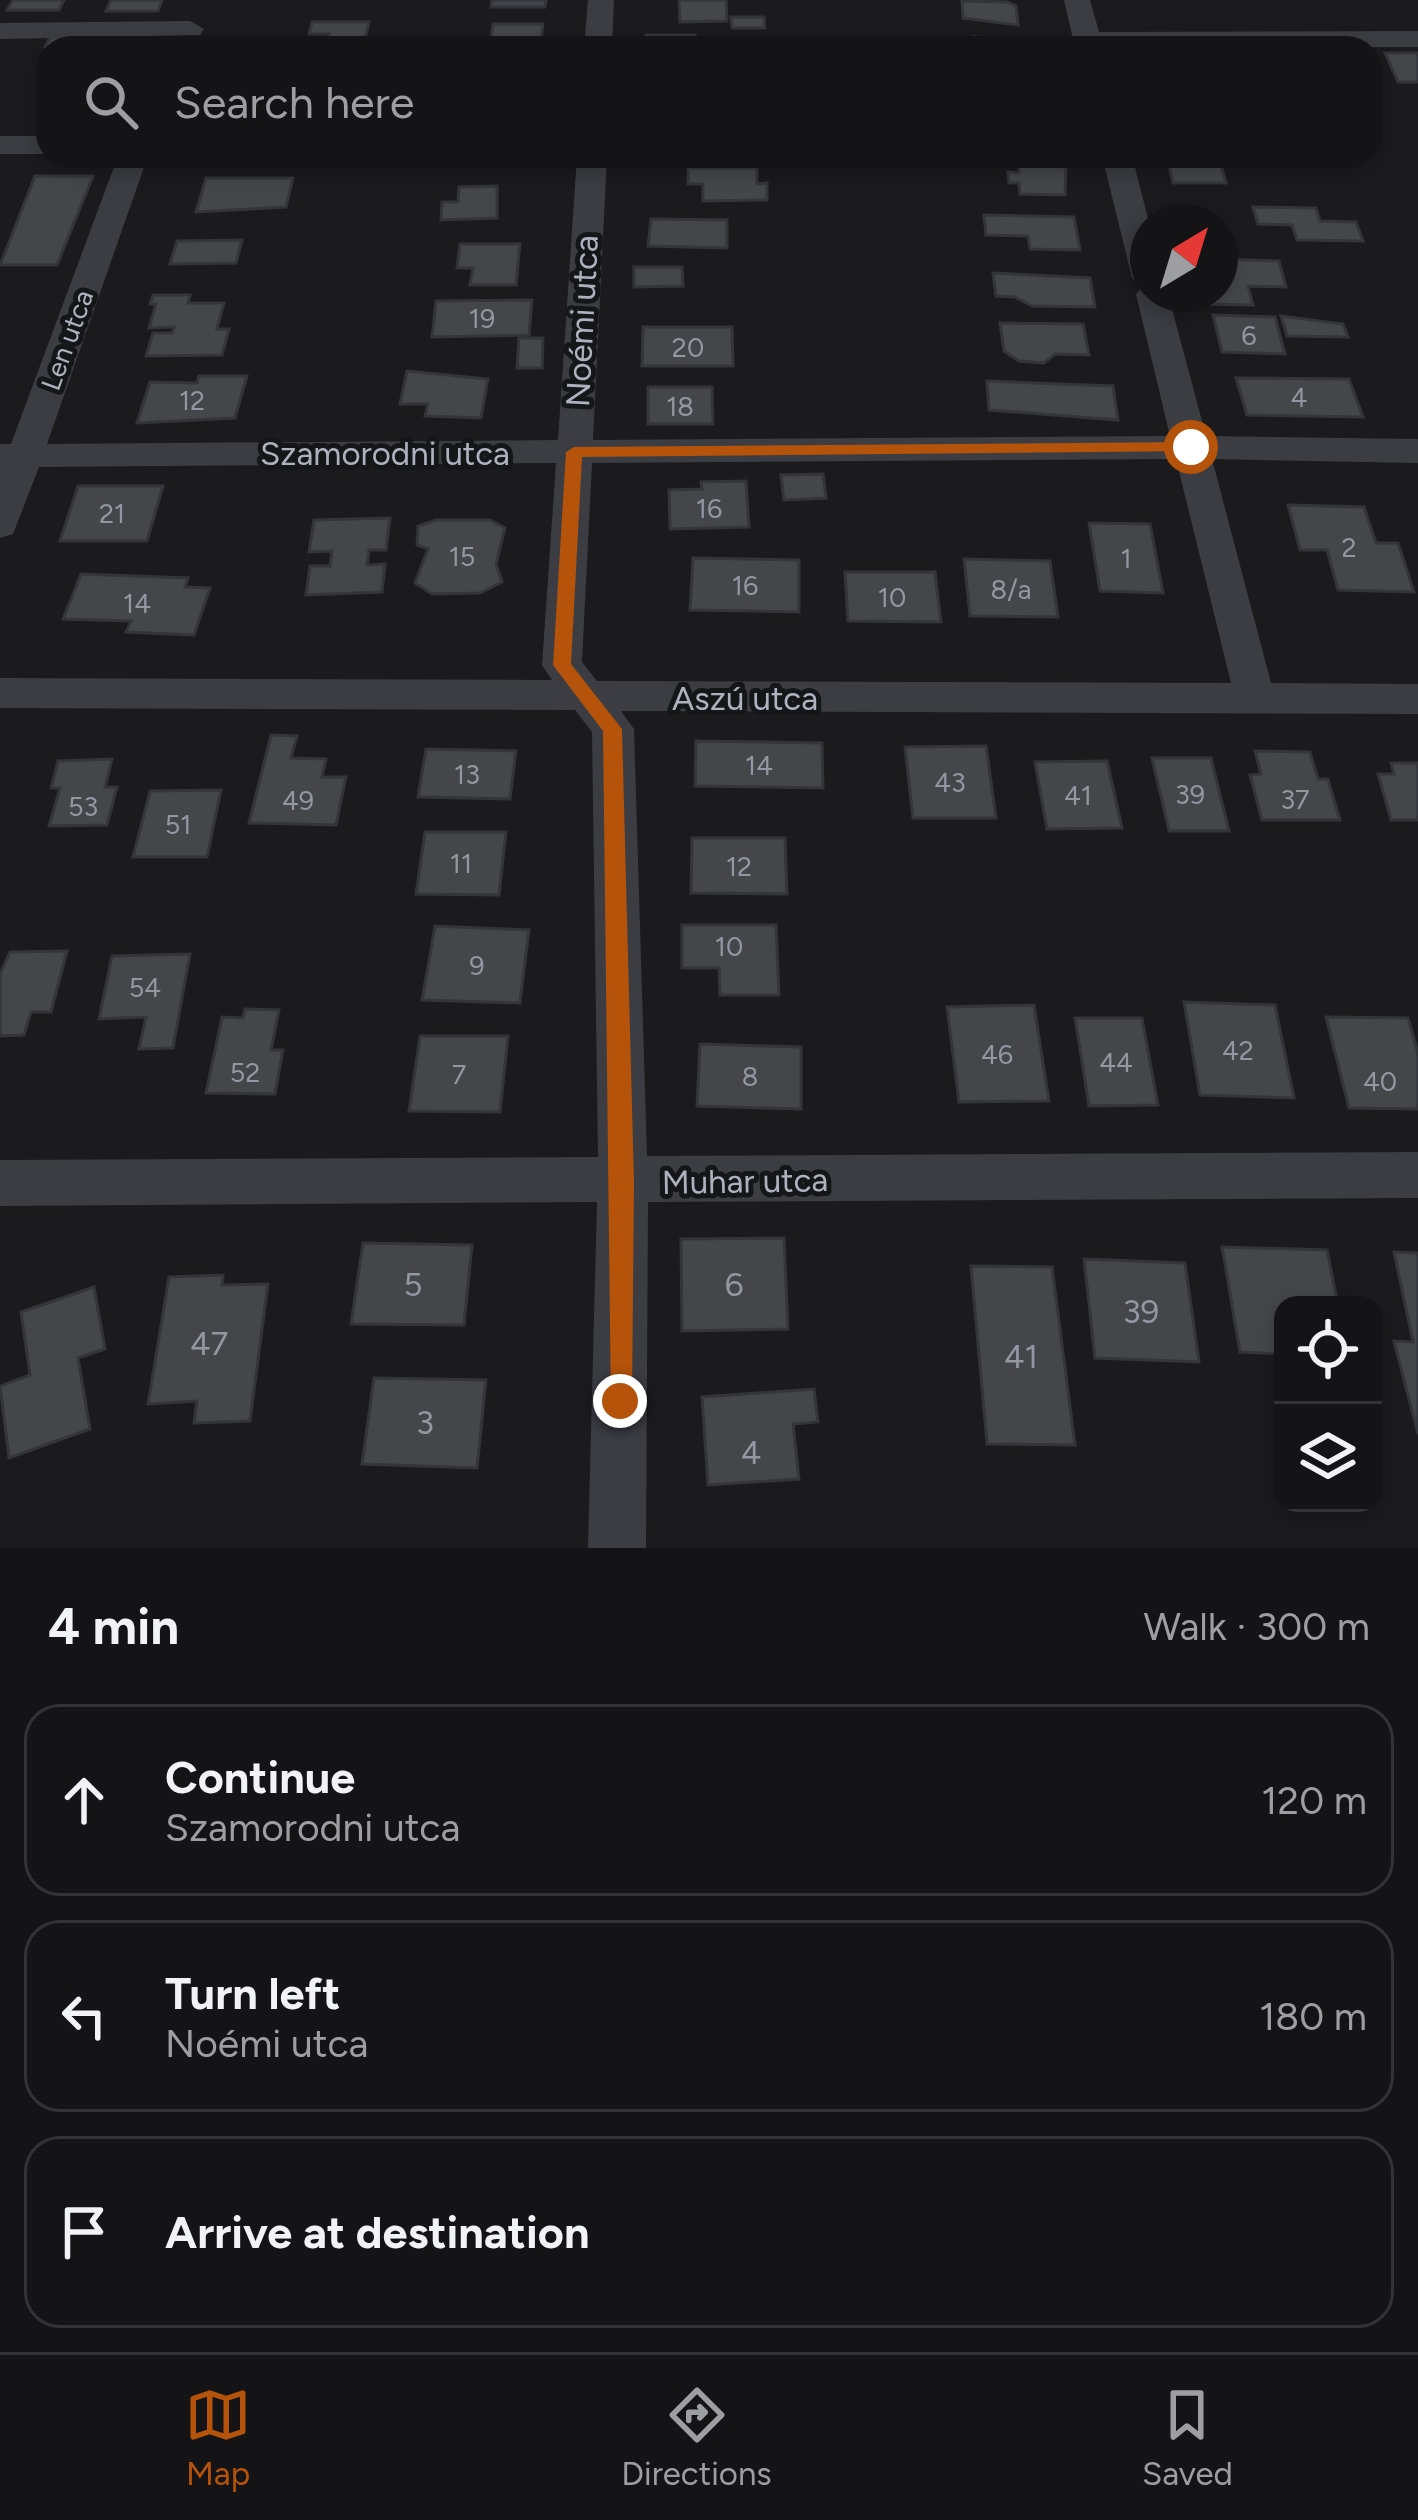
<!DOCTYPE html>
<meta charset="utf-8">
<style>
:root{--surface:#141416;--page:#212123;--text:#f1f3f6;--muted:#9d9ea1;--line:#333335;--accent:#b45309}
body{margin:0;font-family:Figtree,sans-serif;background:var(--page);color:var(--text)}
.controls{position:absolute;right:36px;bottom:36px;display:grid;overflow:hidden;border-radius:24px;box-shadow:0 6px 18px #0003}
.controls button{width:108px;height:108px;display:grid;place-items:center;padding:0;border:0;border-bottom:3px solid var(--line);background:var(--surface);color:var(--text);font:60px sans-serif}
.compass{position:absolute;left:1130px;top:204px;width:108px;height:108px;border-radius:50%;background:var(--surface);box-shadow:0 6px 18px #0003;rotate:38deg}
.stop{position:absolute;width:36px;height:36px;margin:-27px;border:9px solid #b45309;border-radius:50%;background:#fff}
.stop.end{background:#b45309;border-color:#fff;box-shadow:0 3px 12px #0008}
.list{margin:0;padding:0;list-style:none}
h2{display:flex;justify-content:space-between;align-items:center;height:156px;margin:0;padding:0 48px;font-size:51px}
h2 small{font-size:39px;font-weight:400;color:var(--muted)}
.list li{display:grid;grid-template-columns:78px 1fr auto;gap:36px;align-items:center;box-sizing:border-box;height:192px;margin:0 24px 24px;padding:0 24px;border:3px solid var(--line);border-radius:36px}
.list b{display:block;font-size:45px;white-space:nowrap}
.list p{margin:0;font-size:39px;white-space:nowrap;color:var(--muted)}
.list em{font-size:39px;font-style:normal;color:var(--muted)}
.icon{flex:none;width:66px;height:66px;fill:none;stroke:currentColor;stroke-width:2;stroke-linecap:round;stroke-linejoin:round}
.map{position:relative;flex:none;width:1418px;height:1548px;overflow:hidden}
.search{position:absolute;background:var(--surface);box-shadow:0 6px 18px #0003;left:36px;right:36px;top:36px;height:132px;display:flex;align-items:center;gap:30px;box-sizing:border-box;padding:0 42px;border-radius:36px;color:var(--muted);font-size:45px}
.sheet{height:804px;background:var(--surface)}
nav{display:flex;justify-content:space-around;align-items:center;box-sizing:border-box;height:168px;border-top:3px solid var(--line);background:var(--surface);font-size:33px;color:var(--muted)}
nav a{display:grid;justify-items:center;gap:6px}
nav .on{color:var(--accent)}
.map>svg:first-child{display:block}
</style>
<div class="map">
<svg width="1418" height="1548" viewBox="0 0 1418 1548">
<rect width="100%" height="100%" fill="#1b1b1d"/>
<g fill="#44464a" stroke="#34353a" stroke-width="3">
<polygon points="13,0 64,0 59,10 7,10"/>
<polygon points="111,0 162,0 158,11 106,11"/>
<polygon points="492,0 546,0 545,7 491,7"/>
<polygon points="679,0 726,0 727,21 680,22"/>
<polygon points="962,1 1007,2 1016,6 1018,25 963,18"/>
<polygon points="731,17 764,17 765,28 732,28"/>
<polygon points="312,22 369,22 363,48 306,48 307,43 327,43 329,34 309,34"/>
<polygon points="493,24 543,24 540,48 489,48"/>
<polygon points="646,35 695,35 695,48 645,48"/>
<polygon points="50,37 158,37 154,47 45,47"/>
<polygon points="973,37 1032,39 1033,48 974,48"/>
<polygon points="1385,53 1418,53 1418,82 1398,82"/>
<polygon points="201,156 255,156 253,162 236,165 198,165"/>
<polygon points="1167,156 1219,157 1226,183 1173,183"/>
<polygon points="1019,165 1066,167 1065,195 1020,194 1019,183 1009,183 1008,172 1019,173"/>
<polygon points="688,168 757,168 757,184 767,183 767,200 703,201 703,184 688,184"/>
<polygon points="35,176 93,176 57,265 0,265"/>
<polygon points="206,178 293,178 286,207 196,212"/>
<polygon points="497,186 497,218 441,220 442,202 458,202 459,187"/>
<polygon points="1253,207 1316,208 1320,221 1356,222 1363,241 1297,240 1292,225 1258,224"/>
<polygon points="984,215 1074,217 1080,250 1030,249 1028,236 986,235"/>
<polygon points="651,219 727,220 727,248 648,246"/>
<polygon points="242,240 236,263 170,264 177,241"/>
<polygon points="460,244 520,244 516,285 470,285 473,268 457,268"/>
<polygon points="1220,259 1279,261 1286,287 1248,286 1253,305 1196,304 1194,294 1220,294"/>
<polygon points="634,267 682,267 683,286 634,287"/>
<polygon points="993,273 1090,278 1095,307 1032,306 1015,297 996,296"/>
<polygon points="153,295 190,295 188,303 224,303 217,329 229,329 222,355 146,356 153,333 172,333 174,327 149,328 156,304 150,304"/>
<polygon points="532,300 529,335 432,337 436,301"/>
<polygon points="1213,315 1275,317 1285,354 1222,352"/>
<polygon points="1281,316 1343,324 1348,337 1287,336"/>
<polygon points="1000,323 1083,324 1089,355 1055,354 1044,363 1019,361 1004,351"/>
<polygon points="643,327 732,327 733,366 642,366"/>
<polygon points="519,338 543,338 542,368 517,368"/>
<polygon points="407,371 488,379 481,418 425,416 428,404 400,404"/>
<polygon points="199,376 247,376 235,418 137,423 150,382 197,383"/>
<polygon points="1236,378 1349,379 1363,417 1247,415"/>
<polygon points="987,381 1113,386 1118,420 989,410"/>
<polygon points="648,387 712,387 713,424 648,424"/>
<polygon points="823,474 826,498 784,500 781,475"/>
<polygon points="746,481 749,527 670,529 669,490 702,489 701,482"/>
<polygon points="78,486 163,486 147,541 60,541"/>
<polygon points="1288,505 1364,507 1376,543 1398,543 1414,592 1338,590 1327,550 1300,550"/>
<polygon points="390,518 386,550 369,550 367,565 385,564 382,592 306,595 310,566 330,566 332,551 309,552 314,520"/>
<polygon points="436,520 490,520 505,528 496,564 502,582 480,593 432,594 415,583 428,549 417,545 418,526"/>
<polygon points="1089,523 1150,524 1163,593 1100,591"/>
<polygon points="693,558 799,560 799,612 690,610"/>
<polygon points="964,559 1050,561 1058,617 970,616"/>
<polygon points="845,572 935,572 941,622 848,621"/>
<polygon points="81,574 188,578 185,587 210,588 194,635 126,632 131,621 63,619"/>
<polygon points="271,735 297,736 291,758 326,759 322,777 346,777 336,825 249,823"/>
<polygon points="696,741 822,743 823,788 695,786"/>
<polygon points="986,746 996,818 913,818 905,747"/>
<polygon points="426,749 516,751 510,799 418,797"/>
<polygon points="1255,751 1310,752 1318,779 1328,779 1340,820 1262,820 1250,775 1261,774"/>
<polygon points="1152,758 1211,758 1229,831 1169,831"/>
<polygon points="112,759 105,787 117,787 107,825 49,826 60,788 51,788 58,761"/>
<polygon points="1107,761 1122,828 1047,829 1035,762"/>
<polygon points="1391,763 1418,763 1418,820 1391,820 1378,774 1394,774"/>
<polygon points="221,790 207,857 133,857 150,791"/>
<polygon points="425,832 506,832 499,895 416,894"/>
<polygon points="692,838 785,838 787,894 691,893"/>
<polygon points="682,925 776,925 779,995 720,995 719,968 682,968"/>
<polygon points="435,926 529,930 520,1003 422,1000"/>
<polygon points="67,951 51,1012 31,1012 24,1035 0,1036 0,974 10,952"/>
<polygon points="190,954 173,1048 139,1049 146,1017 99,1019 112,956"/>
<polygon points="1184,1002 1275,1005 1294,1098 1200,1095"/>
<polygon points="1034,1005 1049,1101 959,1102 947,1007"/>
<polygon points="245,1009 279,1010 271,1050 283,1050 275,1094 206,1093 222,1017 243,1018"/>
<polygon points="1326,1017 1408,1018 1418,1053 1418,1109 1349,1108"/>
<polygon points="1075,1018 1142,1018 1158,1105 1089,1106"/>
<polygon points="420,1036 508,1036 500,1112 409,1111"/>
<polygon points="700,1044 801,1047 801,1109 697,1106"/>
<polygon points="784,1238 788,1329 682,1331 681,1239"/>
<polygon points="363,1243 472,1245 464,1325 351,1324"/>
<polygon points="1222,1247 1327,1250 1338,1305 1283,1305 1283,1354 1240,1352"/>
<polygon points="1394,1252 1418,1253 1418,1434 1394,1341 1413,1342"/>
<polygon points="1084,1259 1185,1263 1199,1362 1095,1358"/>
<polygon points="971,1266 1052,1267 1075,1445 987,1444"/>
<polygon points="223,1275 222,1285 268,1284 250,1421 194,1423 197,1401 148,1404 169,1277"/>
<polygon points="94,1287 105,1349 78,1358 90,1429 9,1458 0,1386 30,1375 21,1312"/>
<polygon points="374,1378 486,1380 477,1468 362,1464"/>
<polygon points="814,1389 818,1422 793,1424 799,1479 708,1485 702,1397"/>
</g>
<g fill="none" stroke-linecap="round" stroke-linejoin="round">
<g fill="#3b3d43" fill-rule="evenodd">
<polygon points="588,0 614,0 612,48 584,48"/>
<polygon points="1064,0 1090,0 1099,32 1418,31 1418,47 1075,48"/>
<polygon points="190,21 204,29 200,35 0,39 0,23"/>
<rect x="0" y="136" width="48" height="18"/>
<path d="M118,156H148L47,444L558,440L577,156H607L593,440L1170,436L1136,294L1143,286L1132,278L1102,156H1132L1149,222L1148,294H1168L1206,436L1418,439V463L1212,459L1271,683L1418,684V714L621,711L634,729L647,1156L1418,1152V1198L648,1202L646,1548H588L597,1202L0,1206V1160L598,1157L592,732L575,710L0,708V678L552,680L542,665L556,463L39,467L13,534L0,538V444H11ZM1176,459L1231,683L597,681L582,662L592,463Z"/>
</g>
</g>
<polygon fill="#b45309" points="1191,442 1197,451 582,457 571,664 622,729 634,1182 632,1401 628,1410 611,1410 603,731 553,665 566,452 574,447"/>
<g text-anchor="middle" dominant-baseline="central" stroke-width="10" stroke-linejoin="round" paint-order="stroke">
<g font-size="27" fill="#9297a1">
<text x="482" y="318">19</text>
<text x="1249" y="335">6</text>
<text x="688" y="347">20</text>
<text x="1299" y="397">4</text>
<text x="192" y="400">12</text>
<text x="680" y="406">18</text>
<text x="709" y="508">16</text>
<text x="112" y="513">21</text>
<text x="1349" y="547">2</text>
<text x="462" y="556">15</text>
<text x="1126" y="558">1</text>
<text x="745" y="585">16</text>
<text x="1011" y="589">8/a</text>
<text x="892" y="597">10</text>
<text x="137" y="603">14</text>
<text x="759" y="765">14</text>
<text x="467" y="774">13</text>
<text x="950" y="782">43</text>
<text x="1190" y="794">39</text>
<text x="1078" y="795">41</text>
<text x="1295" y="799">37</text>
<text x="298" y="800">49</text>
<text x="83" y="806">53</text>
<text x="178" y="824">51</text>
<text x="461" y="863">11</text>
<text x="739" y="866">12</text>
<text x="729" y="946">10</text>
<text x="477" y="965">9</text>
<text x="145" y="987">54</text>
<text x="1238" y="1050">42</text>
<text x="997" y="1054">46</text>
<text x="1116" y="1062">44</text>
<text x="245" y="1072">52</text>
<text x="459" y="1074">7</text>
<text x="750" y="1076">8</text>
<text x="1380" y="1081">40</text>
</g>
<g font-size="27" fill="#acb2be" stroke="#151618">
<text transform="translate(67 340) rotate(-70)">Len utca</text>
</g>
<g font-size="33" fill="#acb2be" stroke="#151618">
<text transform="translate(582 321) rotate(-87)">Noémi utca</text>
<text x="385" y="453">Szamorodni utca</text>
<text x="745" y="698">Aszú utca</text>
<text transform="translate(745 1181) rotate(-1)">Muhar utca</text>
</g>
<g font-size="33" fill="#9297a1">
<text x="413" y="1284">5</text>
<text x="734" y="1284">6</text>
<text x="1141" y="1311">39</text>
<text x="209" y="1343">47</text>
<text x="1021" y="1356">41</text>
<text x="425" y="1422">3</text>
<text x="751" y="1452">4</text>
</g>
</g>
</svg>
<div class="controls">
<button><svg class="icon" aria-label="locate" viewBox="0 0 24 24"><circle cx="12" cy="12" r="6"/><path d="M12 2v4M12 18v4M2 12h4M18 12h4"/></svg></button>
<button><svg class="icon" aria-label="layers" viewBox="0 0 24 24"><path d="M12 4l9 5-9 5-9-5zM3 14l9 5 9-5"/></svg></button>
</div>
<svg class="compass" viewBox="-18 -18 36 36"><path d="M0-13l5 13h-10z" fill="#e53935"/><path d="M0 13l5-13h-10z" fill="#9d9ea1"/></svg>
<div class="stop" style="left:1191px;top:447px"></div>
<div class="stop end" style="left:620px;top:1401px"></div>
<div class="search"><svg class="icon" aria-label="search" viewBox="0 0 24 24"><circle cx="10" cy="10" r="6"/><path d="M15 15l6 6"/></svg>Search here</div>
</div>
<section class="sheet">
<h2>4 min<small>Walk · 300 m</small></h2>
<ul class="list">
<li><svg class="icon" aria-label="ahead" viewBox="0 0 24 24"><path d="M12 20V5M6 11l6-6 6 6"/></svg><div><b>Continue</b><p>Szamorodni utca</p></div><em>120 m</em></li>
<li><svg class="icon" aria-label="left" viewBox="0 0 24 24"><path d="M17 20v-9H6M10 6l-5 5 5 5"/></svg><div><b>Turn left</b><p>Noémi utca</p></div><em>180 m</em></li>
<li><svg class="icon" aria-label="arrive" viewBox="0 0 24 24"><path d="M6 21V4h12l-3 4 3 4H6"/></svg><div><b>Arrive at destination</b></div></li>
</ul>
</section>
<nav>
<a class="on"><svg class="icon" aria-label="map" viewBox="0 0 24 24"><path d="M3 6l6-2 6 2 6-2v14l-6 2-6-2-6 2zM9 4v14M15 6v14"/></svg>Map</a>
<a><svg class="icon" aria-label="directions" viewBox="0 0 24 24"><path d="M12 3l9 9-9 9-9-9zM9 14v-3h6M13 9l2 2-2 2"/></svg>Directions</a>
<a><svg class="icon" aria-label="saved" viewBox="0 0 24 24"><path d="M7 4h10v16l-5-4-5 4z"/></svg>Saved</a>
</nav>
